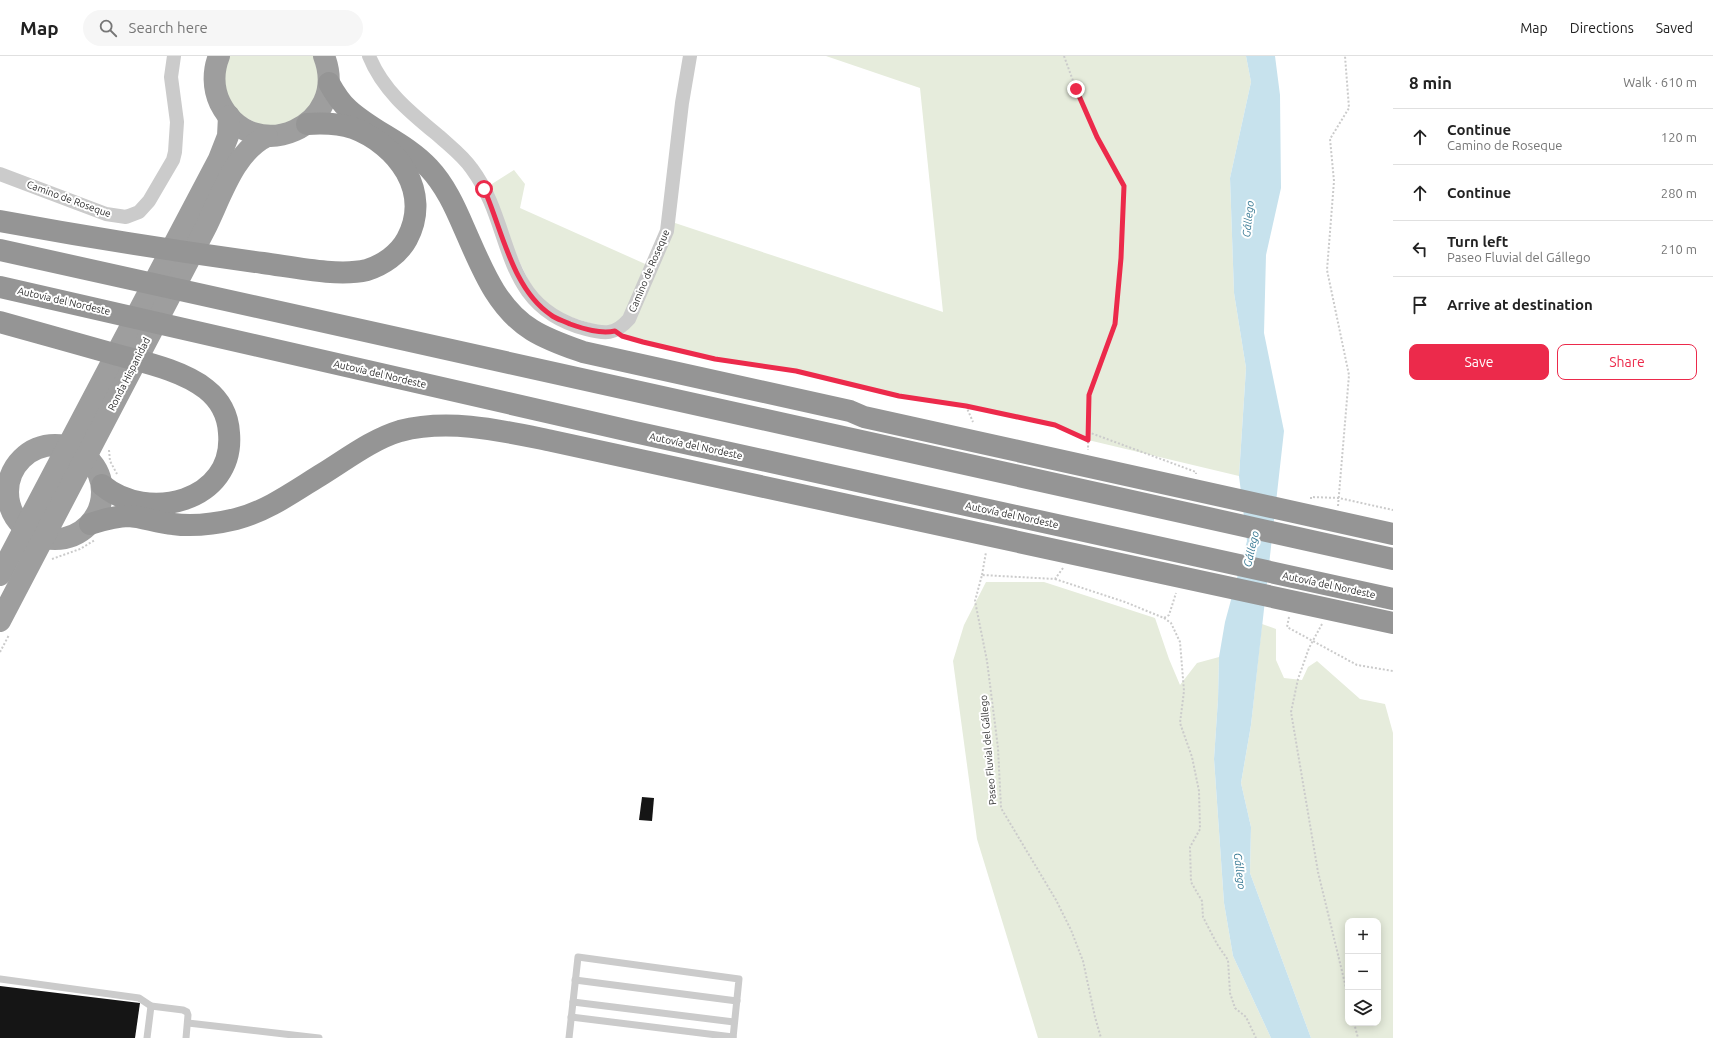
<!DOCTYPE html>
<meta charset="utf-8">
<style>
:root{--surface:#fff;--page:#f6f6f6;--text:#222;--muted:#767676;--line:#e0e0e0;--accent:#ec2a4b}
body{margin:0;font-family:Ubuntu,sans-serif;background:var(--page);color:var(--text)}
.controls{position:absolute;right:12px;bottom:12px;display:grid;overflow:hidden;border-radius:8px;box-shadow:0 2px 10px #0003}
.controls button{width:36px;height:36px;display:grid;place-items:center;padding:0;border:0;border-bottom:1px solid var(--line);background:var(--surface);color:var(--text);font:20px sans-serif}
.stop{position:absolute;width:12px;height:12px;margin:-9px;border:3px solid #ec2a4b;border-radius:50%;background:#fff}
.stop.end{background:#ec2a4b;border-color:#fff;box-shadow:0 1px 4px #0008}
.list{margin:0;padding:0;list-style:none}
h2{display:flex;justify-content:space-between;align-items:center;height:52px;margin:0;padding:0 16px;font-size:17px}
h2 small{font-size:13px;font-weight:400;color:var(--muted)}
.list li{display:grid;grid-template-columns:26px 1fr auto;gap:12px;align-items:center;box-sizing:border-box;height:56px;padding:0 16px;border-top:1px solid var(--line)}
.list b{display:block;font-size:15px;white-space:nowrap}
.list p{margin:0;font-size:13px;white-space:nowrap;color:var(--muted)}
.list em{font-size:13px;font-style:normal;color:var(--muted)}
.actions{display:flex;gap:8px;padding:12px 16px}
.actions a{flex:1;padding:9px 0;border:1px solid var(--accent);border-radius:8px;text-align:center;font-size:14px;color:var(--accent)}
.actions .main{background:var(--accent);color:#fff}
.icon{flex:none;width:22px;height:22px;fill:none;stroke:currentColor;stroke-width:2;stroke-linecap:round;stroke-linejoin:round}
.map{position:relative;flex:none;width:1393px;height:982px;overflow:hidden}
header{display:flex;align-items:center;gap:24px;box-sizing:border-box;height:56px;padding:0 20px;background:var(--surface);border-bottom:1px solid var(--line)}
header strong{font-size:19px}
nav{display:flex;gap:22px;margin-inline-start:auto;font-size:14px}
.search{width:280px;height:36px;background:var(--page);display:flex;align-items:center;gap:10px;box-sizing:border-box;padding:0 14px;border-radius:22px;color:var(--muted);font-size:15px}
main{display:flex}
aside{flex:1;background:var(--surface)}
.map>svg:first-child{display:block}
</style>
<header>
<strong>Map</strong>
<div class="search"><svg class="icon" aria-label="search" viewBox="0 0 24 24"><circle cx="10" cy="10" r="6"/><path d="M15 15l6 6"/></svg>Search here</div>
<nav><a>Map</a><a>Directions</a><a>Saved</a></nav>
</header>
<main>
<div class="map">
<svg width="1393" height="982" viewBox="0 0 1393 982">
<rect width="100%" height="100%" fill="#fff"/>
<g fill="#e6ecdc" fill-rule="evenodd">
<polygon points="229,0 314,0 320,27 310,52 288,68 262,70 239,58 225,37 224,11"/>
<polygon points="826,0 1246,0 1251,26 1230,122 1234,237 1246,312 1239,420 1088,384 1055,369 966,350 899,340 795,315 715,303 643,286 622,280 615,275 542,252 484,133 514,114 525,128 520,152 652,211 669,165 943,256 920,32"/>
<polygon points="986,526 1044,526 1155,562 1169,603 1180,629 1197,607 1219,601 1218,643 1214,703 1224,847 1233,900 1271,982 1038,982 977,783 953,605 964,569"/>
<path d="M1262,568L1276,573V604L1284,622L1302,624L1308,611L1317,605L1360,643L1385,648L1393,677V982H1311L1250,817L1251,771L1241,727L1251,669ZM1348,865H1378V967H1348Z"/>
</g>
<polygon fill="#c7e2ed" points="1246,0 1275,0 1280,39 1281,132 1266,199 1264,277 1284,375 1251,669 1241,727 1251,771 1250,817 1311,982 1271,982 1233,900 1224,847 1214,703 1218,643 1219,601 1225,566 1247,485 1239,420 1246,312 1234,237 1230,122 1251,26"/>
<g fill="#151515">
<polygon points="642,741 654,742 652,765 639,764"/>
<polygon points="0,930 140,947 135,982 0,982"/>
</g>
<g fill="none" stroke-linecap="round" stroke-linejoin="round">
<g stroke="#cbcbcb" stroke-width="2" stroke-dasharray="2 2" stroke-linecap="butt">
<polyline points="1064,0 1076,33 1097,81 1124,130 1121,202 1115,268 1089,339 1088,394"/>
<polyline points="626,281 715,303 795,315 899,340 966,350 1055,369 1088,384"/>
<polyline points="966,350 973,366"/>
<polyline points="1088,376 1196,416 1196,418"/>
<polyline points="109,394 110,405 117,418"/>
<polyline points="1311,443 1311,441 1339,442 1393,454"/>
<polyline points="1338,450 1349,319 1327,214 1334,125 1330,83 1349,52 1345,0"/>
<polyline points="52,503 80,493 95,484"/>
<polyline points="1063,512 1055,523 982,519 975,545 987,605 998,692 1001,752 1056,844 1071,874 1083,905 1095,961 1101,982"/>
<polyline points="982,519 986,496"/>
<polyline points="1055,523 1125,546 1164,562 1169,559 1176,537"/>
<polyline points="1289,561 1287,571 1357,609 1393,615"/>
<polyline points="1164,562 1171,567 1180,586 1184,635 1180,667 1192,701 1199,735 1200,773 1190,791 1191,826 1202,845 1203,861 1217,888 1228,904 1230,937 1235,952 1246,961 1256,982"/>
<polyline points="1322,568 1309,592 1298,623 1291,656 1318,816 1348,940"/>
<polyline points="0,596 9,579"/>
<polyline points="1354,967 1358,982"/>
</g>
<g stroke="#cbcbcb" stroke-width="7">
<polyline points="0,923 139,942 151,950 183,954 187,956 188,959 186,982"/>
<polyline points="575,924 737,945"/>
<polyline points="573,946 734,966"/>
<polyline points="571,961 733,981"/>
<polyline points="188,967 319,982"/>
<polyline points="147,982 151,950"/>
<polyline points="569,982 578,901 739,923 733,982"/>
</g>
<g stroke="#cbcbcb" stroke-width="14">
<path d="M369,0C383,35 411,57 440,81C451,91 463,100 472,113C515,171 498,250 586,273C605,278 615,279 629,263L667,175L682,47L690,0"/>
<polyline points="0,118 106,158 126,161 139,156 149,145 173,104 175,96 177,66 171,21 174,0"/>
</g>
<g stroke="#9e9e9e" stroke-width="22">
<path d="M219,0C213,15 213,32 220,47C253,113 351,70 324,0"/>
<circle cx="55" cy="436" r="47"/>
<polyline points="0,519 219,103 228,80 229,60"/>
<path d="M0,565L205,173C221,141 234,96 267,80"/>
</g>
<g stroke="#959595" stroke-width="22">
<path d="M329,27C334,36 340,46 348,53C373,76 406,87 429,112C445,129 455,151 464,172C481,210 496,252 532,274C548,284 566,290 583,296L850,355L864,361L1393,478"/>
<path d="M0,165C87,181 175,195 263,207C293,211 338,221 367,214C383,209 399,198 407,183C432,136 398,89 353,72C338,67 323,67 307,68"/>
<polyline points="0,194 1393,503"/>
<polyline points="0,231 630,375 1393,543"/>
<path d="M0,266C38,277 76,287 114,298C143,306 182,314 206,333C220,344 228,359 229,377C235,446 147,467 102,429"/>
<path d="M90,468C103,464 115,460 129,460C143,461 158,467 173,468C195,471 215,468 236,463C268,455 296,434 324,417C348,402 373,383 400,375C450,362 503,375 552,385L1393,567"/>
</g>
</g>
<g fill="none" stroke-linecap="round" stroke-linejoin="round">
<path stroke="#ec2a4b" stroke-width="5" d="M484,133C502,173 512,233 551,259C556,263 564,265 570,268C584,273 600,278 615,275L622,280L643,286L715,303L796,315L899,340L966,350L1055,369L1088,384L1089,339L1115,268L1121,202L1124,130L1097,81L1076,33"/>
</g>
<g text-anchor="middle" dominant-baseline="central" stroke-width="4" stroke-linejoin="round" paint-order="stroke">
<g font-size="10" fill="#2e2e2e" stroke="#fff">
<text transform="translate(69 143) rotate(20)">Camino de Roseque</text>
<text transform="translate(649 215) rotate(-67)">Camino de Roseque</text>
<text transform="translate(64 245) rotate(13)">Autovía del Nordeste</text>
<text transform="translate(129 318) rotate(-63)">Ronda Hispanidad</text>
<text transform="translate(380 318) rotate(13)">Autovía del Nordeste</text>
<text transform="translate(696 390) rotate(12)">Autovía del Nordeste</text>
<text transform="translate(1012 459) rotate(12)">Autovía del Nordeste</text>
<text transform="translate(1329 529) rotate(12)">Autovía del Nordeste</text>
<text transform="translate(988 694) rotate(-95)">Paseo Fluvial del Gállego</text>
</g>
<g font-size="11" font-style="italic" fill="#397a94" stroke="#fff">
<text transform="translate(1248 163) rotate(-84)">Gállego</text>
<text transform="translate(1251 493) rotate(-77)">Gállego</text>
<text transform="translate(1240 815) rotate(83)">Gállego</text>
</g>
</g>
</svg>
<div class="controls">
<button>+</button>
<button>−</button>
<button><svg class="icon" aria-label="layers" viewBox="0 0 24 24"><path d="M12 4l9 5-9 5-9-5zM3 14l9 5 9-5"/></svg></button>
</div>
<div class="stop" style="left:484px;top:133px"></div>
<div class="stop end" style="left:1076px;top:33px"></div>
</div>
<aside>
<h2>8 min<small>Walk · 610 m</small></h2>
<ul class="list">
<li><svg class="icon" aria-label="ahead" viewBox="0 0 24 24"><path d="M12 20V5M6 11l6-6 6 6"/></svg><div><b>Continue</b><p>Camino de Roseque</p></div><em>120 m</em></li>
<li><svg class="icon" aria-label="ahead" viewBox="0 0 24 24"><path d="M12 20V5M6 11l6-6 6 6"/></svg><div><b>Continue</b></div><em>280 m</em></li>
<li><svg class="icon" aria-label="left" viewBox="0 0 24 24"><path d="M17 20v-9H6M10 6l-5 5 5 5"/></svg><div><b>Turn left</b><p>Paseo Fluvial del Gállego</p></div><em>210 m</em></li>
<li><svg class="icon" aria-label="arrive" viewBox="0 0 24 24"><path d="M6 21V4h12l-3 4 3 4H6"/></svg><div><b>Arrive at destination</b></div></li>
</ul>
<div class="actions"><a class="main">Save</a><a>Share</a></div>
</aside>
</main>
